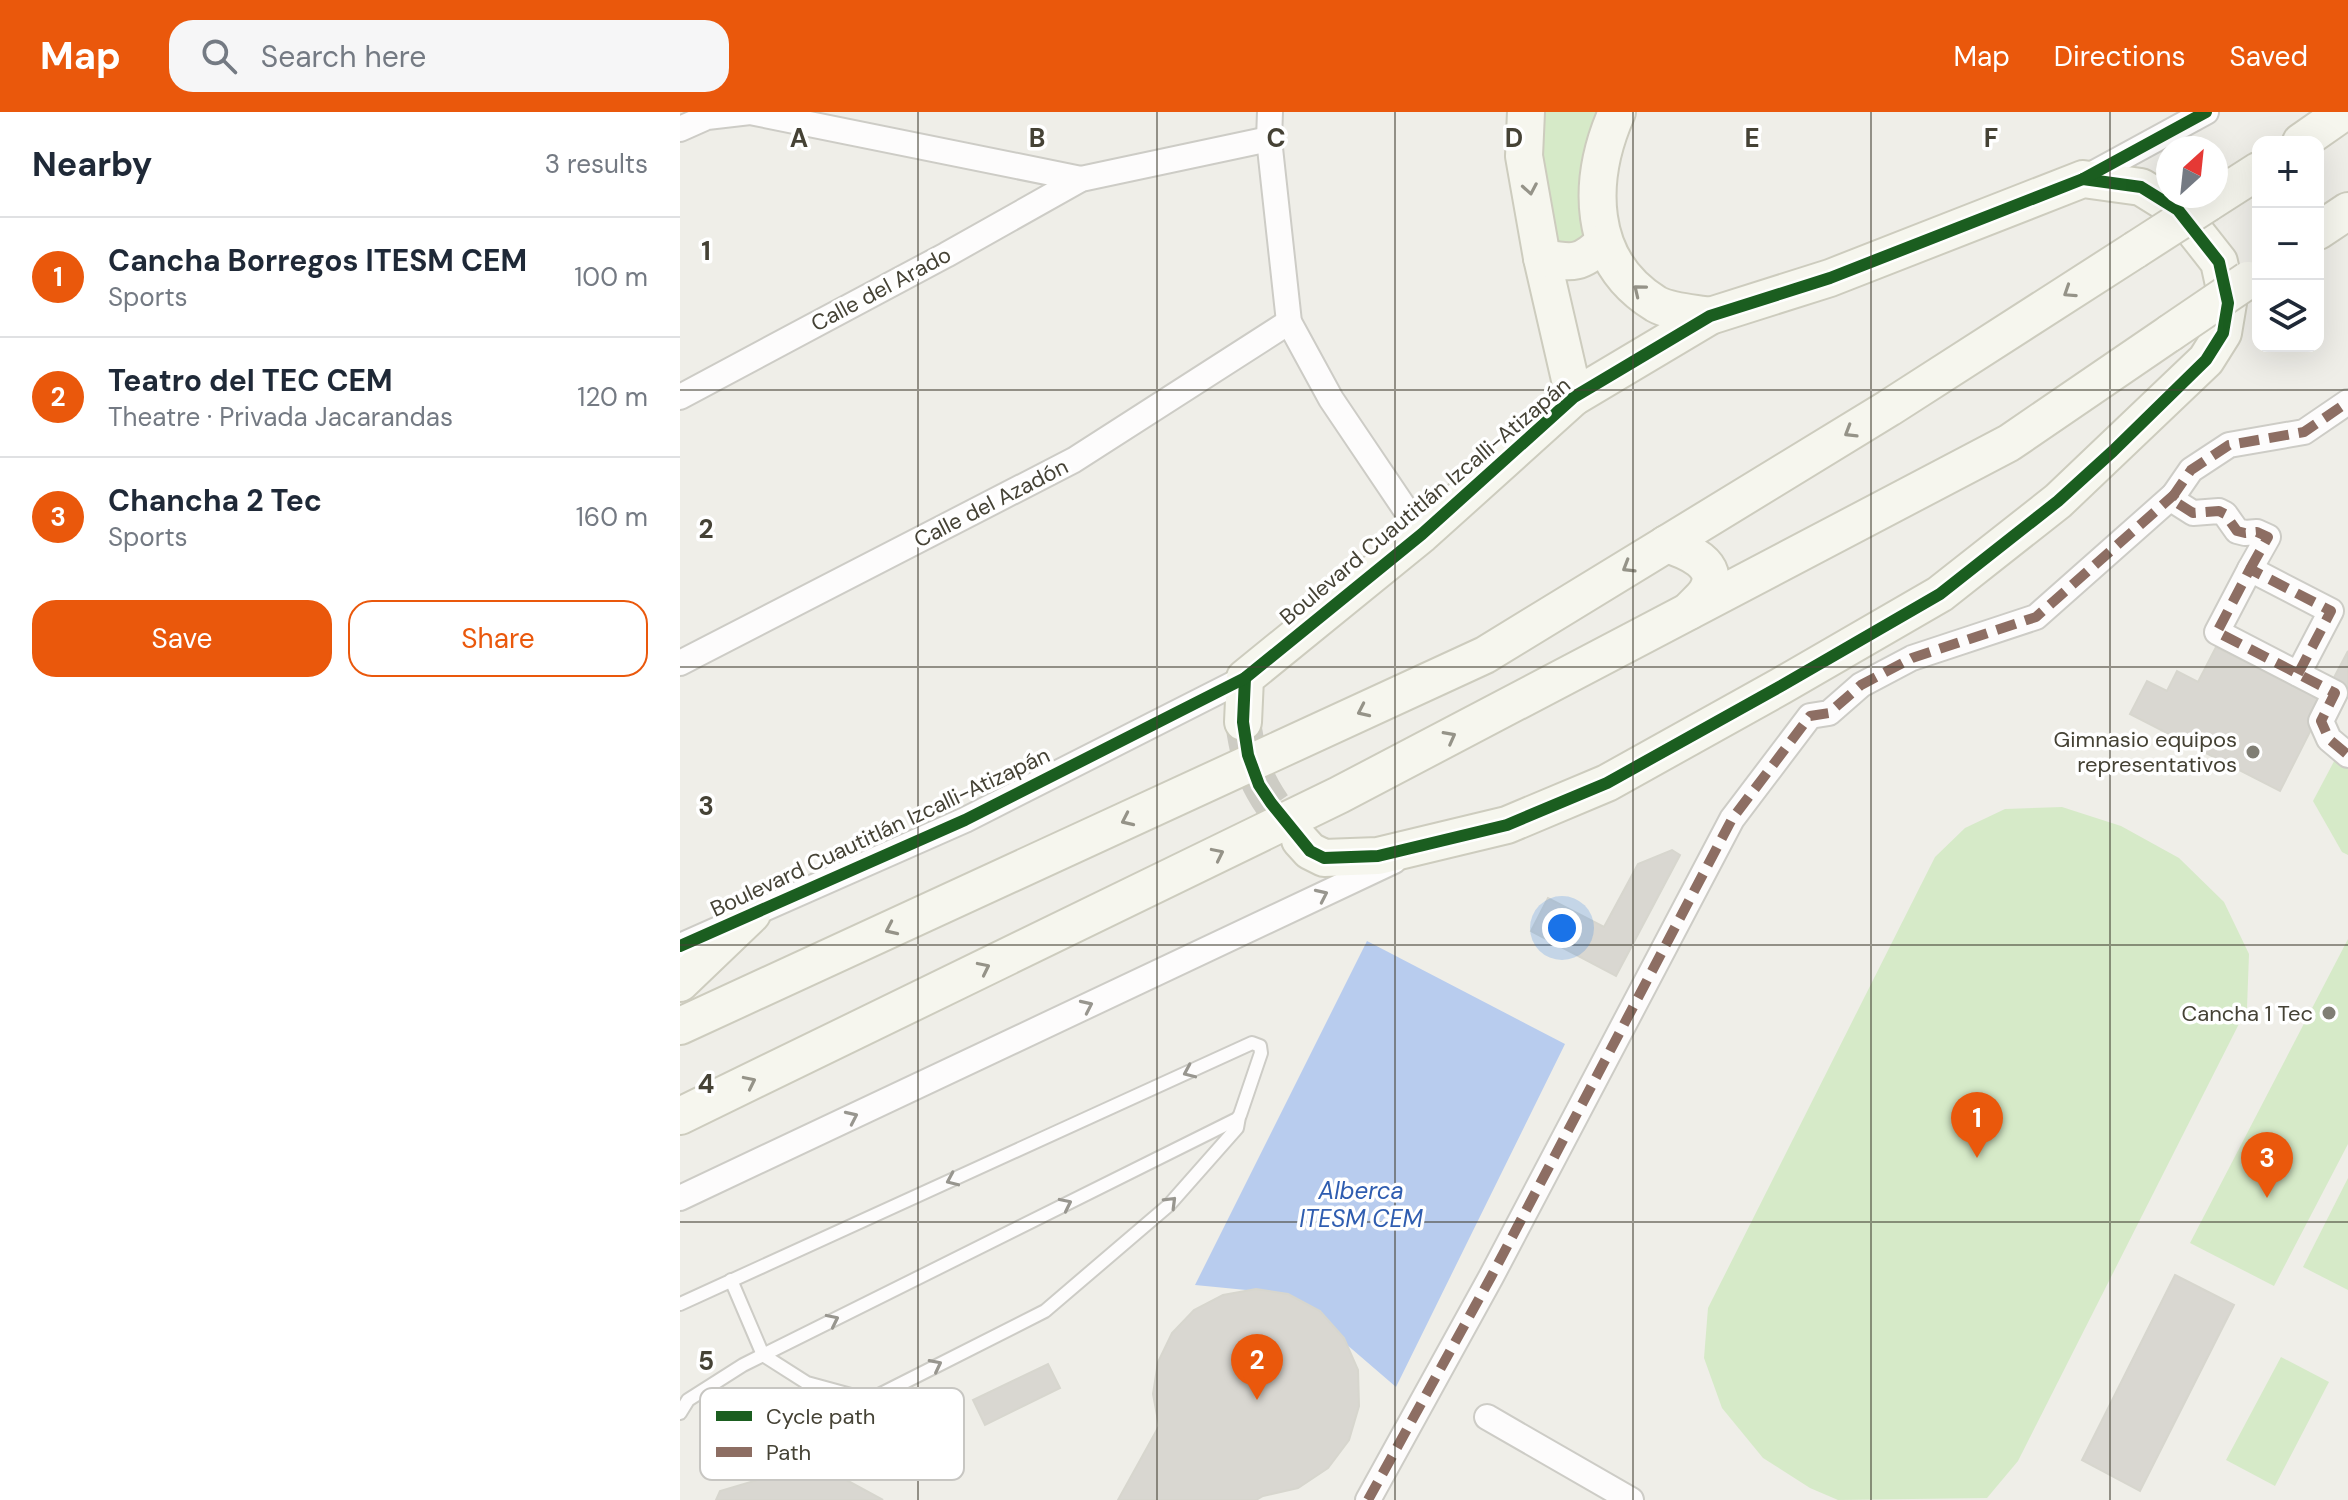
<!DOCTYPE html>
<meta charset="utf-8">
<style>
:root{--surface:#fff;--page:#f6f6f7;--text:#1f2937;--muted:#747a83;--line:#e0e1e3;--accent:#ea580c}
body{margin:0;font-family:"DM Sans",sans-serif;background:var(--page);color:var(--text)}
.controls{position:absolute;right:24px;top:24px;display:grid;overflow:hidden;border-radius:16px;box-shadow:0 8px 32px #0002}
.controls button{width:72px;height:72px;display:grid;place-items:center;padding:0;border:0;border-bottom:2px solid var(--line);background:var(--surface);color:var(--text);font:40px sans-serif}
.compass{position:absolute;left:1476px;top:24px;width:72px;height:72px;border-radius:50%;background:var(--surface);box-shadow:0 8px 32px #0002;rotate:27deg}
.you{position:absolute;left:882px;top:816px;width:28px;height:28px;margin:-20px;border:6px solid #fff;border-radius:50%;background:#1a73e8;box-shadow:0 0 0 12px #1a73e833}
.badge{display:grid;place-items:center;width:52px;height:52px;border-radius:50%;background:var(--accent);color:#fff;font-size:26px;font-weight:700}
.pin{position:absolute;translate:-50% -66px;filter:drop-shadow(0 2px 4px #0008)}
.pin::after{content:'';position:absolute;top:42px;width:28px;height:24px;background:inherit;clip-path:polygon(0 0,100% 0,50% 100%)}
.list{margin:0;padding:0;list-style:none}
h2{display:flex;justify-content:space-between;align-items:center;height:104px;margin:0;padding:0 32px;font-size:34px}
h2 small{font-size:26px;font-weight:400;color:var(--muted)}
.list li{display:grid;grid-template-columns:52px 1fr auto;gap:24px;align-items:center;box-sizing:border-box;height:120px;padding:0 32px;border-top:2px solid var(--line)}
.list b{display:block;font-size:30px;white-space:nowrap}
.list p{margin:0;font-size:26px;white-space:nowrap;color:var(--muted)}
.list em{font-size:26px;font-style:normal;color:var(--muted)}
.actions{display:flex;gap:16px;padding:24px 32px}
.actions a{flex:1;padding:18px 0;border:2px solid var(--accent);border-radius:24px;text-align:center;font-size:28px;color:var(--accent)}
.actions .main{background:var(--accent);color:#fff}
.icon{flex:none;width:44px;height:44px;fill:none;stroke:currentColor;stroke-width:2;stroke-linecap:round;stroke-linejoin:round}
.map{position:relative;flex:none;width:1668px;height:1388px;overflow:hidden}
header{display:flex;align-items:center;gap:48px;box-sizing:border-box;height:112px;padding:0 40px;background:var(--accent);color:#fff}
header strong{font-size:38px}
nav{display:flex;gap:44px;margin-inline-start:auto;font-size:28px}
.search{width:560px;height:72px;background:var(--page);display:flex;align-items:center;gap:20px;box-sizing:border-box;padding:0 28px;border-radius:24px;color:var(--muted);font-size:30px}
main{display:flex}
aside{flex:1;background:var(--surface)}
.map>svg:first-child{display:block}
</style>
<header>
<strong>Map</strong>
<div class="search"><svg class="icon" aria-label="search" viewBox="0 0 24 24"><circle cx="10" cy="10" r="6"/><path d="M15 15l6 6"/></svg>Search here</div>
<nav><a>Map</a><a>Directions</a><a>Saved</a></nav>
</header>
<main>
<aside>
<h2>Nearby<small>3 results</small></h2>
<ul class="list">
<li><span class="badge">1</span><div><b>Cancha Borregos ITESM CEM</b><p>Sports</p></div><em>100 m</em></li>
<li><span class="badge">2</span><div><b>Teatro del TEC CEM</b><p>Theatre · Privada Jacarandas</p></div><em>120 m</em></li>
<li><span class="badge">3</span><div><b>Chancha 2 Tec</b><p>Sports</p></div><em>160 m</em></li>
</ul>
<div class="actions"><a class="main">Save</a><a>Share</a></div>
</aside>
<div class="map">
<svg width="1668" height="1388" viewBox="0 0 1668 1388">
<rect width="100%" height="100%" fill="#efeee8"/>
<g fill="#d6eac8">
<polygon points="854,0 924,0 914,128 873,136"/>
<polygon points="1660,638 1668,643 1668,743 1662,740 1633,689"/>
<polygon points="1382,695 1441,714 1499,746 1544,790 1569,842 1567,896 1338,1349 1307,1386 1158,1388 1130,1376 1083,1346 1042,1296 1024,1246 1028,1196 1255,745 1285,716 1325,697"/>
<polygon points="1668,827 1668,1032 1594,1174 1510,1131"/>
<polygon points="1668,1066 1668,1178 1623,1155"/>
<polygon points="1601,1245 1649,1270 1595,1374 1546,1348"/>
</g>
<polygon fill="#b8ccee" points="687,829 885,932 716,1275 608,1182 515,1173"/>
<g fill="#d9d7d1" stroke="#d7d6ce" stroke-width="2">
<polygon points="1536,535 1645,590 1600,679 1450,602 1467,569 1487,579 1497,559 1518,570"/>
<polygon points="1668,539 1668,584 1649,575"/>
<polygon points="992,738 1000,743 936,864 851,819 868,786 924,815 958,752"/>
<polygon points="1495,1163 1554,1193 1460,1379 1402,1348"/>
<polygon points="576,1177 608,1182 640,1199 664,1226 678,1258 679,1294 669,1328 648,1356 618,1376 583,1384 576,1388 438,1388 479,1314 473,1282 478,1250 492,1221 514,1198 543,1183"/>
<polygon points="368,1252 380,1276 305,1313 293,1288"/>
<polygon points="135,1351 203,1388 36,1388 40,1379"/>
</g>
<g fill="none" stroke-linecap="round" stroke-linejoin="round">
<path stroke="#cdccc4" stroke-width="36" stroke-dasharray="36 18" stroke-linecap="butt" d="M563,610C571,667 584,684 620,728"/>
<defs>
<g id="lane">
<polyline points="51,1168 83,1243 127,1271 171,1283 199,1283 365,1199 489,1093 557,1016 559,1005"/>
<polyline points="0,1192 572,931 580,934 581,941 560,1003 557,1007 63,1253 8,1288 0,1301"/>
</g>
<g id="street">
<polyline points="590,0 589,27 609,210 651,287 742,422"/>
<polyline points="0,17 27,5 70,0 401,67"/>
<polyline points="1403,67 1526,0"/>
<polyline points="0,285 266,143 401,67 589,27"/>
<polyline points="1570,457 1588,425 1577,420 1565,421 1557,419 1545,402 1539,399 1513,401 1491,387 1511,358 1549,333 1624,320 1668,290"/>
<polyline points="0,551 394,348 609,210"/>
<polyline points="1618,562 1651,499 1570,457 1537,520 1655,581 1641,609 1649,627 1668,643"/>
<polyline points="0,834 285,708 565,566"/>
<polyline points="0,1086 714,749"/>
<polyline points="807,1305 951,1388"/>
<polyline points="688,1388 811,1165 1052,707 1130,604 1149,601 1181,573 1232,546 1356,505 1496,381"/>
</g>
<g id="secondary">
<polyline points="846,0 844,44 862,146 894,285"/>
<path d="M937,0C907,68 906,149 976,192C990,200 1014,201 1030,204"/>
<polyline points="1621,30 1664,0"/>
<polyline points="1528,91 1578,59"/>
<polyline points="1638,119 1668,99"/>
<path d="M862,146C893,151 900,153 923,131"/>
<path d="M986,432C1006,438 1042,452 1027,479C1023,486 1014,493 1009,499"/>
<polyline points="563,610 565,566 742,422 894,285 1030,204 1150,166 1403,67 1461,75 1498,98 1539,150 1548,191 1543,221 1526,248 1378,389 1260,482 1101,574 927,671 827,713 698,744 644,746 630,739 620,728"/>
<polyline points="0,871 72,802"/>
<polyline points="0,914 805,543 1209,296 1455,138"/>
<polyline points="0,1004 659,683 1329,331 1490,221"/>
</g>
</defs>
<use href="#lane" stroke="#cdccc6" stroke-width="16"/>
<use href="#street" stroke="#cdccc6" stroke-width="28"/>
<use href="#secondary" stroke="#cdccbe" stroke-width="40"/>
<use href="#lane" stroke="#fdfcfc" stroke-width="12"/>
<use href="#street" stroke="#fdfcfc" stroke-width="24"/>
<use href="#secondary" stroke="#f6f6ee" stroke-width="36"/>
<defs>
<g id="secondary-bridge">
<polyline points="1455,138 1528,91"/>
<polyline points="1490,221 1568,168"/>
</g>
</defs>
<use href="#secondary-bridge" stroke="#cdccbe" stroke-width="40" stroke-linecap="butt"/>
<use href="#secondary-bridge" stroke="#f6f6ee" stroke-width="36"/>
<g stroke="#8d6e63" stroke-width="10" stroke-dasharray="20 10" stroke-linecap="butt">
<polyline points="1570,457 1588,425 1577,420 1565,421 1557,419 1545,402 1539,399 1513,401 1491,387 1511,358 1549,333 1624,320 1668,290"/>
<polyline points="1618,562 1651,499 1570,457 1537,520 1655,581 1641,609 1649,627 1668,643"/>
<polyline points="688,1388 811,1165 1052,707 1130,604 1149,601 1181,573 1232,546 1356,505 1496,381"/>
</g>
<defs>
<g id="cycleway">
<polyline points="565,566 563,610 568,643 579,673 591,691 630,739 644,746 698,744 827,713 927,671 1101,574 1260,482 1378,389 1433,339 1526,248 1543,221 1548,191 1539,150 1498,98 1461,75 1403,67"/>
<polyline points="0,834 285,708 565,566 742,422 894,285 1030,204 1150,166 1403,67 1526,0"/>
</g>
</defs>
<use href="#cycleway" stroke="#fff" stroke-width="17"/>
<use href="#cycleway" stroke="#1b5e20" stroke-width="12"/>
</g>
<defs><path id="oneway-chevron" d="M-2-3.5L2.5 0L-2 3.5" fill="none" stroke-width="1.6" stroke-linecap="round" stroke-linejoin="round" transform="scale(2)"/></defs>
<g stroke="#959388">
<use href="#oneway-chevron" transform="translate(850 77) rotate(80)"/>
<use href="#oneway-chevron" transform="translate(959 178) rotate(-141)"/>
<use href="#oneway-chevron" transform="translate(1389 180) rotate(147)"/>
<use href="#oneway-chevron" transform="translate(1170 320) rotate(149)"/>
<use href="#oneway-chevron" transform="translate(948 455) rotate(149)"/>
<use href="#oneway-chevron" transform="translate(683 599) rotate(155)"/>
<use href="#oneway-chevron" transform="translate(770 625) rotate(-28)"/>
<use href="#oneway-chevron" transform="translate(447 708) rotate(155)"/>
<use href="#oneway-chevron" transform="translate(538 742) rotate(-26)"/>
<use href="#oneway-chevron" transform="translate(211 817) rotate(155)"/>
<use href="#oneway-chevron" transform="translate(304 856) rotate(-26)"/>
<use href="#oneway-chevron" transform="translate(70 970) rotate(-26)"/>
</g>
<g stroke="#98968f">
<use href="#oneway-chevron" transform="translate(642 783) rotate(-25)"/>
<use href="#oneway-chevron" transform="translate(407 894) rotate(-25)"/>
<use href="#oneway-chevron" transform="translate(509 960) rotate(156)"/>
<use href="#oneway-chevron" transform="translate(172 1005) rotate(-25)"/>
<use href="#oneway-chevron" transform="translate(272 1068) rotate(156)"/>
<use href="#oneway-chevron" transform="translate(491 1090) rotate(-45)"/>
<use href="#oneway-chevron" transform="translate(386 1092) rotate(-26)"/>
<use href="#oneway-chevron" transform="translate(153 1208) rotate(-26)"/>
<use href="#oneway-chevron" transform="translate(256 1253) rotate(-27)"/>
</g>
<path fill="none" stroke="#454235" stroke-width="2" stroke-opacity="0.55" d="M238,0V1388M477,0V1388M715,0V1388M953,0V1388M1191,0V1388M1430,0V1388M0,278H1668M0,555H1668M0,833H1668M0,1110H1668"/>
<g fill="#807e74" stroke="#fff" stroke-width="3">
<circle cx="1573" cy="640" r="8"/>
<circle cx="1649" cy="901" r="8"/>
</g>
<g text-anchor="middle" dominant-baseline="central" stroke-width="7" stroke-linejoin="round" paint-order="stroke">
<g font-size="22" fill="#454235" stroke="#fff">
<text transform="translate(201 177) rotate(-28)">Calle del Arado</text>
<text transform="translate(745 389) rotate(-40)">Boulevard Cuautitlán Izcalli-Atizapán</text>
<text transform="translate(311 391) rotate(-27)">Calle del Azadón</text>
<text transform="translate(200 720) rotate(-25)">Boulevard Cuautitlán Izcalli-Atizapán</text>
</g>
<g font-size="22" fill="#454235" stroke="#fff" text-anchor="end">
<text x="1557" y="627">Gimnasio equipos<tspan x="1557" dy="25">representativos</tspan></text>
<text x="1633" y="901">Cancha 1 Tec</text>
</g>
<g font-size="24" font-style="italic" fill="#2f5db0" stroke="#fff">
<text x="681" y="1078">Alberca<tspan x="681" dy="28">ITESM CEM</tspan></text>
</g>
</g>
<rect x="20" y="1276" width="264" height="92" rx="12" fill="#fff" stroke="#c7c6c2" stroke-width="2"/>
<rect x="36" y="1299" width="36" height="10" fill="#1b5e20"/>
<rect x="36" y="1335" width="36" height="10" fill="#8d6e63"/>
<g font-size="22" fill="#454235">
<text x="86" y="1312">Cycle path</text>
<text x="86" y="1348">Path</text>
</g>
<g font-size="26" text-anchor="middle" font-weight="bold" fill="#454235" stroke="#fff" stroke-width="7" stroke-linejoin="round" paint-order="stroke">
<text x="119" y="35">A</text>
<text x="357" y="35">B</text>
<text x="596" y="35">C</text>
<text x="834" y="35">D</text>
<text x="1072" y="35">E</text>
<text x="1311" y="35">F</text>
<text x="26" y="148">1</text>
<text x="26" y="426">2</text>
<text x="26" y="703">3</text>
<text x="26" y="981">4</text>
<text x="26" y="1258">5</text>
</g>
</svg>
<div class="controls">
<button>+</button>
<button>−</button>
<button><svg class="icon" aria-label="layers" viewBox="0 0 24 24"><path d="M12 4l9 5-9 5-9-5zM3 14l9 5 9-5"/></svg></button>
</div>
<svg class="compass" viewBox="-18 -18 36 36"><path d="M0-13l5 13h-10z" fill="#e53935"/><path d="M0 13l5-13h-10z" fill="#747a83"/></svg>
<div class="you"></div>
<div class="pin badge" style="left:1297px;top:1046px">1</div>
<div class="pin badge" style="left:577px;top:1288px">2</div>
<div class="pin badge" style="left:1587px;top:1086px">3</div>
</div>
</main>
